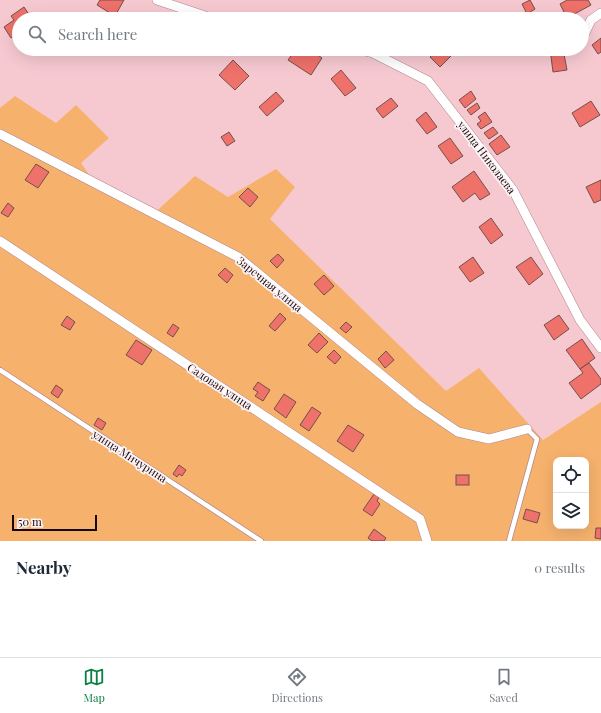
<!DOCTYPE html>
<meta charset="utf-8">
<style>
:root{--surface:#fff;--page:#f6f6f7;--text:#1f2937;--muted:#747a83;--line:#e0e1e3;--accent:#0b8043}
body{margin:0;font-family:"Playfair Display",serif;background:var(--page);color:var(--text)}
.controls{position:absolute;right:12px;bottom:12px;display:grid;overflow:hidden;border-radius:8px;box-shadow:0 4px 16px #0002}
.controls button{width:36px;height:36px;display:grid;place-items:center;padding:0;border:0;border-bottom:1px solid var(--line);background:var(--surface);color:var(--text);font:20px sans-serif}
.scale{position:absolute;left:12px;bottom:10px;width:85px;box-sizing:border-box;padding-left:4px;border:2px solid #16080b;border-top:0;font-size:11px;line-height:14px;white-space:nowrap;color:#16080b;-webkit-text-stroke:3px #fef4f6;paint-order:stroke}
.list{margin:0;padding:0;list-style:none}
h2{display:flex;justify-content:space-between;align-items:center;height:52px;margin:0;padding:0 16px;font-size:17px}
h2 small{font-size:13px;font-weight:400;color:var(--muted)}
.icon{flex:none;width:22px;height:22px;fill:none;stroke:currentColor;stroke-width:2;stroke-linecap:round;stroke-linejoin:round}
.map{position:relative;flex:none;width:601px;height:541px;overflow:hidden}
.search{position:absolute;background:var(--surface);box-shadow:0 4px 16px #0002;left:12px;right:12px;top:12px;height:44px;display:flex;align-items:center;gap:10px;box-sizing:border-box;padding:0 14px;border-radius:22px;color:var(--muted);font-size:15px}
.sheet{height:116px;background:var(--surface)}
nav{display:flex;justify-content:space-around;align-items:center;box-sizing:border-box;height:56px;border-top:1px solid var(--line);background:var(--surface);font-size:11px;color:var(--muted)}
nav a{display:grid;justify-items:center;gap:2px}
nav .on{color:var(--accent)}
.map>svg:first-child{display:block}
</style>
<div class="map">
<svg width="601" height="541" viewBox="0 0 601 541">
<rect width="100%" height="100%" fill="#f6c9d1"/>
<path fill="#f6b26d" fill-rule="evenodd" d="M15,96L56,123L76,105L109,138L81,163L101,192L114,190L150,217L195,176L228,197L276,169L295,187L270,219L446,391L479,368L543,440L601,402V541H0V108ZM556,460H586V526H556Z"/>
<g fill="#ee716a" stroke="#754f4b">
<polygon points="100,0 124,0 115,16 97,5"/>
<polygon points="530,0 535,9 527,14 522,4"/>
<polygon points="567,0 588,0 591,5 567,18 560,4"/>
<polygon points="24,7 32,19 19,19 19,32 11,38 4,27 14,20 11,16"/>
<polygon points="143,13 151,19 138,19"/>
<polygon points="320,13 336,19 318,19"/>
<polygon points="601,38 601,52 598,54 592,45"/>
<polygon points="296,49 309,49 322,58 311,75 288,60"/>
<polygon points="438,49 444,49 451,56 440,67 430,57"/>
<polygon points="550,49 563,49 567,70 553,72"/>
<polygon points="233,60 249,76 235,90 219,75"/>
<polygon points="341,70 356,88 345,96 331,79"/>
<polygon points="471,91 476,99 465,108 459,100"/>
<polygon points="276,92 284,101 267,116 259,107"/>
<polygon points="391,98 398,106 383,118 376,109"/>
<polygon points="591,101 600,115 580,127 572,113"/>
<polygon points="477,103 480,108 471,115 467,110"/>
<polygon points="426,112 437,127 427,134 416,120"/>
<polygon points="485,112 492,122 481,129 477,124 481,121 478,117"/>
<polygon points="493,127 498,133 489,139 484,133"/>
<polygon points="229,132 235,141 227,146 221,137"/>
<polygon points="501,135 510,147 497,155 489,144"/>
<polygon points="450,138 463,156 451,164 438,146"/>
<polygon points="36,164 49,172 38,188 25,180"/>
<polygon points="474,171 490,194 480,200 475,193 463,202 452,187"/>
<polygon points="601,180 601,200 594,203 586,187"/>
<polygon points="248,188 258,197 250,207 239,197"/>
<polygon points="8,203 14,208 8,217 1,213"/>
<polygon points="491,218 503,235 491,244 479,227"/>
<polygon points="278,254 284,260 277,268 270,261"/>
<polygon points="473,257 484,273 470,282 459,267"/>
<polygon points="531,257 543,274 529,285 516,267"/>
<polygon points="225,268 233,275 227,283 218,275"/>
<polygon points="324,275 334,286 324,295 314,284"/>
<polygon points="280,313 286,319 275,331 269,326"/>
<polygon points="559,315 569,329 554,340 544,325"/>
<polygon points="67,316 75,322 70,330 61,325"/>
<polygon points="346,322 352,327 346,333 340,328"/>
<polygon points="173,324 179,328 173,337 167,333"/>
<polygon points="319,333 328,342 317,353 308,345"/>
<polygon points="582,339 595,358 580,369 566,350"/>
<polygon points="136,340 152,350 142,365 126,355"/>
<polygon points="334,350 341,357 335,364 327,357"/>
<polygon points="386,351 394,360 385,368 378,359"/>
<polygon points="589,363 601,379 601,384 581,399 569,383 583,373 580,369"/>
<polygon points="258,382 270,390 263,401 255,396 258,392 253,389"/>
<polygon points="56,385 63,390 58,398 51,393"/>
<polygon points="284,394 296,402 286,418 274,409"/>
<polygon points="312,407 321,413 309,431 300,425"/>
<polygon points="98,418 106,423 102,430 94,425"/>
<polygon points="348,425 364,435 353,452 337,441"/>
<polygon points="179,465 186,470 182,476 179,474 177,477 173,474"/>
<rect x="456" y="475" width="13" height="10"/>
<polygon points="374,494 379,497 377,501 380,504 372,516 363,510"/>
<polygon points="526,509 540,513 537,523 523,519"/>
<polygon points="596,528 601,528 601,539 595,538"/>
<polygon points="374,529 386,538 384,541 372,541 368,538"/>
</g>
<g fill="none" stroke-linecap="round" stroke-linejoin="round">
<defs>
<g id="service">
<polyline points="0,370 261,541"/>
<polyline points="509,541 537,439 527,429"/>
</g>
<g id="minor">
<polyline points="157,0 214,19"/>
<polyline points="582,39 591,20 601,13"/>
<polyline points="357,49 373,53 428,81 513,190 580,320 601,348"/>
<polyline points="0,134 238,257 417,404 458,432 489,439 527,429"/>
<polyline points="0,241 420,519 427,541"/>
</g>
</defs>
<use href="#service" stroke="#b0868e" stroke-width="6"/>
<use href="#minor" stroke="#b0868e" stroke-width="10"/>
<use href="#service" stroke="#fff" stroke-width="4.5"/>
<use href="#minor" stroke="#fff" stroke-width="9"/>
</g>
<g text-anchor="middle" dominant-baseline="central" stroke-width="3.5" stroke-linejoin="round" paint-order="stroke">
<g font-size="11" fill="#16080b" stroke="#fef4f6">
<text transform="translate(487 157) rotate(53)">улица Николаева</text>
<text transform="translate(270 284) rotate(39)">Заречная улица</text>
<text transform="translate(220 386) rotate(33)">Садовая улица</text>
<text transform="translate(130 456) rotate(33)">улица Мичурина</text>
</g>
</g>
</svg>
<div class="controls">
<button><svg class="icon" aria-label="locate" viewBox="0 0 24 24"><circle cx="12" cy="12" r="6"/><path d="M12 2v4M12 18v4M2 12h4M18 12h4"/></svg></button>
<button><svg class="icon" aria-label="layers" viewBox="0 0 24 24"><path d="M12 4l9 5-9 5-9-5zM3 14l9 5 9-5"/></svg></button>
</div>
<div class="scale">50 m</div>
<div class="search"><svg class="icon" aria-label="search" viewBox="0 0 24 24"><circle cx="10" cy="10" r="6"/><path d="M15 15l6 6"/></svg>Search here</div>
</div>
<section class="sheet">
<h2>Nearby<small>0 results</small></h2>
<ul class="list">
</ul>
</section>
<nav>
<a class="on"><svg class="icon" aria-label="map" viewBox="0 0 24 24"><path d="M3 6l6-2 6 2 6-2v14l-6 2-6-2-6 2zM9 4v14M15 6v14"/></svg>Map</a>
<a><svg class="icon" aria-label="directions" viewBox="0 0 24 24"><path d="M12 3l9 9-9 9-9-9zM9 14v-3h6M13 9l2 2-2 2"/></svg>Directions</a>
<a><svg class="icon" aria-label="saved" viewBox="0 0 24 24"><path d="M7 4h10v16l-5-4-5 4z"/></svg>Saved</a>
</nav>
